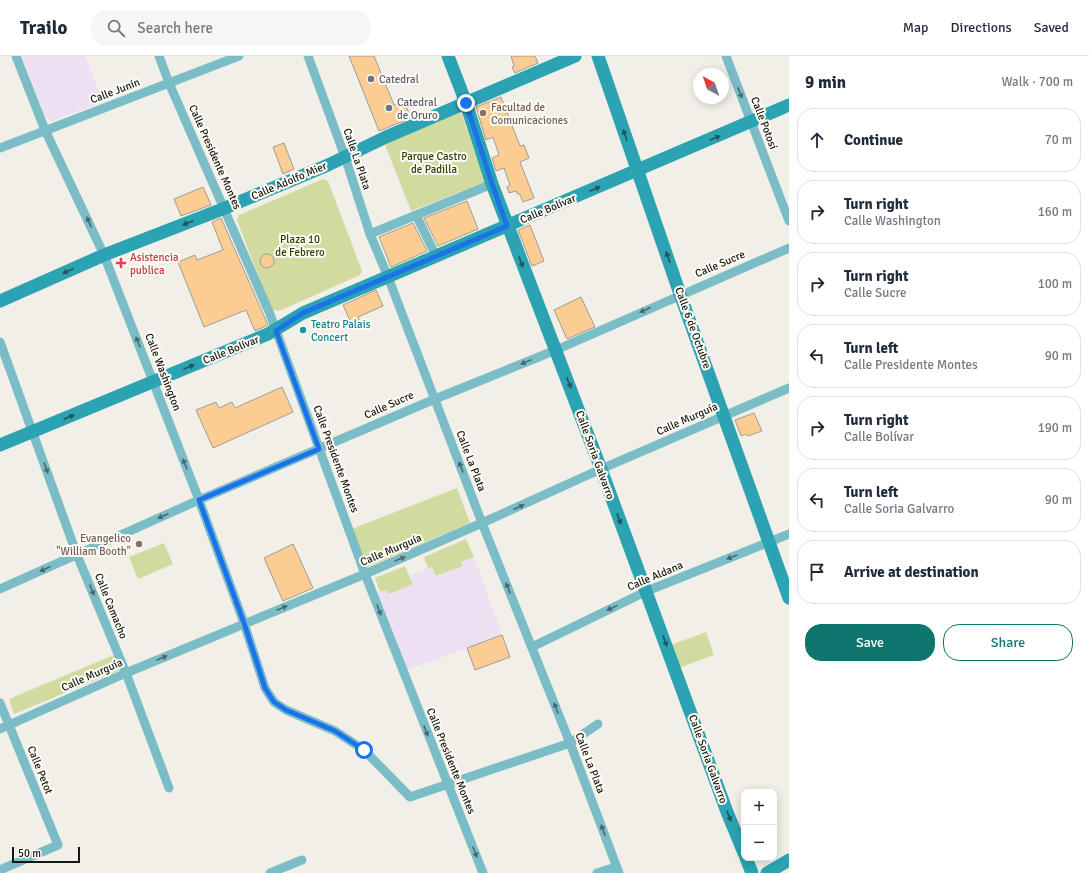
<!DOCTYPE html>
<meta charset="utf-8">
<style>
:root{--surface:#fff;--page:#f6f6f7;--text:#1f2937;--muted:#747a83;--line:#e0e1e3;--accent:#0f766e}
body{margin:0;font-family:Signika,sans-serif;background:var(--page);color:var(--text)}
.controls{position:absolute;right:12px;bottom:12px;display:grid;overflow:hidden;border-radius:8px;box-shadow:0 2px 10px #0003}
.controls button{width:36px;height:36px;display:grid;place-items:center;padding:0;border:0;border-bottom:1px solid var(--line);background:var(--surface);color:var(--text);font:20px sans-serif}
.compass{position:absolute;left:693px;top:12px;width:36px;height:36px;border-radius:50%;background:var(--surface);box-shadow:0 2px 10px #0003;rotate:320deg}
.scale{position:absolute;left:12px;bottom:10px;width:68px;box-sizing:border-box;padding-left:4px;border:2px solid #161613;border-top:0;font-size:11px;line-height:14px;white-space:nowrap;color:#161613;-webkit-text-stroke:3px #fefcf5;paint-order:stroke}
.stop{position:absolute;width:12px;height:12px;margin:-9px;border:3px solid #1a73e8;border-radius:50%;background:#fff}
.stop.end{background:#1a73e8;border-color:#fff;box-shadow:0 1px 4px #0008}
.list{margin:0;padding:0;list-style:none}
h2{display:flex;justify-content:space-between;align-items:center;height:52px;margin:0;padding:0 16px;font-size:17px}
h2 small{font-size:13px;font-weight:400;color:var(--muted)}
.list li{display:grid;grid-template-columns:26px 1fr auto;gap:12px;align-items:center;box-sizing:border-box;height:64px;margin:0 8px 8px;padding:0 8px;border:1px solid var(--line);border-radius:16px}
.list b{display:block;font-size:15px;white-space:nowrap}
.list p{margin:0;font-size:13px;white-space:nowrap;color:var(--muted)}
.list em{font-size:13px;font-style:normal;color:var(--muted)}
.actions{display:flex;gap:8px;padding:12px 16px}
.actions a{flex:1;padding:9px 0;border:1px solid var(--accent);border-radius:16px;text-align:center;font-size:14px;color:var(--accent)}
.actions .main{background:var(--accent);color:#fff}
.icon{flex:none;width:22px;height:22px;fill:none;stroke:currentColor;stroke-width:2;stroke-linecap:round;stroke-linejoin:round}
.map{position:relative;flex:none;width:789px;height:817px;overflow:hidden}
header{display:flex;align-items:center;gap:24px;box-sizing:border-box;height:56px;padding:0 20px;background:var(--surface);border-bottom:1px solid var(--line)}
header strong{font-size:19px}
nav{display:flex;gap:22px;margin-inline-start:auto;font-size:14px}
.search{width:280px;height:36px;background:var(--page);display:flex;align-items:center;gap:10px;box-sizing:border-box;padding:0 14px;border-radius:16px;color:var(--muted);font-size:15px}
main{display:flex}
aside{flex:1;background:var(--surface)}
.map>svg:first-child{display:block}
</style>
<header>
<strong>Trailo</strong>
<div class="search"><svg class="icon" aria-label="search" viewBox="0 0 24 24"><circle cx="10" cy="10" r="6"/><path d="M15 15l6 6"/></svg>Search here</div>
<nav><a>Map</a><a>Directions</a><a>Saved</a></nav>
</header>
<main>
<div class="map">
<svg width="789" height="817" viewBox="0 0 789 817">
<rect width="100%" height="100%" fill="#f1efe8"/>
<g fill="#ede0f3">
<polygon points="22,0 85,0 103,46 52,65 46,62"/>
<polygon points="474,501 502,579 405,615 377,538 386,534 388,537 413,528 410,519 432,511 436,520 463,510 461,506"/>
</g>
<g fill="#d1db9f">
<polygon points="457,57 462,59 485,126 411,155 384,86"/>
<polygon points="323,123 328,125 362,215 360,219 279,255 271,253 237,164 239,159"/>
<polygon points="457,432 470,467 363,513 349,474"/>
<polygon points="466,483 474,501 461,506 463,510 436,520 432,511 428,512 424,501"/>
<polygon points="164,487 173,508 138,523 129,501"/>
<polygon points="405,510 413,528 388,538 386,534 380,536 375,522"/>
<polygon points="706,576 714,599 679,612 671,589"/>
<polygon points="114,599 120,614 14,658 9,643"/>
</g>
<g fill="#fbcd92" stroke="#a19c97">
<polygon points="349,0 374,0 394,49 404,45 411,62 379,75"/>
<polygon points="511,0 535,0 538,7 515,17 512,11 514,10"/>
<polygon points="501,41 520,90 524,89 529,102 520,106 534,142 523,146 519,137 517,138 516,135 509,137 507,131 510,129 504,112 496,115 492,102 499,99 493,81 486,84 476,51"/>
<polygon points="284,87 294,113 283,118 273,91"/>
<polygon points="203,131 211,149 181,160 174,143"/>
<polygon points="467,145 478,173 438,190 424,162"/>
<polygon points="221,162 268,269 255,275 246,254 204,271 178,206 195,199 197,204 223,194 212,166"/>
<polygon points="413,167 427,195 391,211 379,181"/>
<polygon points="530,169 544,205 532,210 518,174"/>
<circle cx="267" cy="205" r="7"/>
<polygon points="376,234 383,250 358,261 360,266 352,269 343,249"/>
<polygon points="581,241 595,271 567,283 554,254"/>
<polygon points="282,331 293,356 213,392 196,354 216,346 219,352 232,346 235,352"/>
<polygon points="754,357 762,375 748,380 746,378 741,380 735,364"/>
<polygon points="293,488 313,532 283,545 264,502"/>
<polygon points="502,579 510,601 475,614 467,592"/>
</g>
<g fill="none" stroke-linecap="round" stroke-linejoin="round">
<g stroke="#7bbdc7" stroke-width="9">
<polyline points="16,0 45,74 104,199 199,444 244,567 265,632 274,646 286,654 335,675 364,694 410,741 570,687 598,668"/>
<polyline points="159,0 169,27 270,258 365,518 483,817"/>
<polyline points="308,0 345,101 370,178 388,221 482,467 570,687 619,817"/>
<polyline points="726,0 789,165"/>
<polyline points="0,92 239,0"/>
<polyline points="416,159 436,200"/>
<polyline points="370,178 492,128"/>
<polyline points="0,286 77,499 126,617 169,732"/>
<polyline points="0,533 199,444 435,343 556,294 789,192"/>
<polyline points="532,591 647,535 789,478"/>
<polyline points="0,647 58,789 0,814"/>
<polyline points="0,673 126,617 365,518 482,467 601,413 789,332"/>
<polyline points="270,817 302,804"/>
<polyline points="597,817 616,811"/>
</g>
<g stroke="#2ba3b2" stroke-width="13">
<polyline points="448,0 466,47 492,128 601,413 727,756 744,797"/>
<polyline points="598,0 680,238 789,542"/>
<polyline points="0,245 104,199 220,154 328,109 386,81 575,0"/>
<polyline points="0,389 268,278 303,257 789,49"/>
<polyline points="746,802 752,817"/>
<polyline points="767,817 789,804"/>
</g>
</g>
<defs><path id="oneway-solid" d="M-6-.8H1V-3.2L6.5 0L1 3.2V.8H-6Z"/></defs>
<g fill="#486a6d">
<use href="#oneway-solid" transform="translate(740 37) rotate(69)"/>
<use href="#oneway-solid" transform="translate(89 166) rotate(-115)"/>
<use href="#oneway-solid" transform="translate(645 254) rotate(156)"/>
<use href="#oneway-solid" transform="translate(138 286) rotate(-112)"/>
<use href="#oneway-solid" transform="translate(526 306) rotate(158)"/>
<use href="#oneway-solid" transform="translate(185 408) rotate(-111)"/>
<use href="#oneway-solid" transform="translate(461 411) rotate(-111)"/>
<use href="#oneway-solid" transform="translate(46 412) rotate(70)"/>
<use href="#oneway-solid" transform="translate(519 451) rotate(-25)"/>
<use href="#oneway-solid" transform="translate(163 460) rotate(156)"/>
<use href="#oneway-solid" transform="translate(732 501) rotate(158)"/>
<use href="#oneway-solid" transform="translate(400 503) rotate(-23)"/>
<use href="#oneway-solid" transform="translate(45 513) rotate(156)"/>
<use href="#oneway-solid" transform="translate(508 532) rotate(-112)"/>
<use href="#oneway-solid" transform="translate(92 534) rotate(68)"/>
<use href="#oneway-solid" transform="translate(282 552) rotate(-22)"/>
<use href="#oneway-solid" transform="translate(612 552) rotate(154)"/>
<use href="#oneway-solid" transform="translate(379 554) rotate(69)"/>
<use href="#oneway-solid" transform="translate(162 602) rotate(-23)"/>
<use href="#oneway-solid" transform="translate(556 652) rotate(-111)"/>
<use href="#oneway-solid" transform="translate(426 675) rotate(69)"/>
<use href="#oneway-solid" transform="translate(603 774) rotate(-110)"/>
<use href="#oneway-solid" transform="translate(475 796) rotate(68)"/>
</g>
<g fill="#1f555b">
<use href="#oneway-solid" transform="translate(625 79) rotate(-109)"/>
<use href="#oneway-solid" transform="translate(715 82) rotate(-23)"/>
<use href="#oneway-solid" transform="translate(595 133) rotate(-23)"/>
<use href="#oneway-solid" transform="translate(188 167) rotate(159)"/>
<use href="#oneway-solid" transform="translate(668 201) rotate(-109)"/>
<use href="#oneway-solid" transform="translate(521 206) rotate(69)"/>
<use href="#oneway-solid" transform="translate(68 215) rotate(156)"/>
<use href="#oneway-solid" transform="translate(189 311) rotate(-22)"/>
<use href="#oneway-solid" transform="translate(569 327) rotate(69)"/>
<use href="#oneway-solid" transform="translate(69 361) rotate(-23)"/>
<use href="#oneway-solid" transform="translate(619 463) rotate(70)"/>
<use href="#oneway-solid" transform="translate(665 585) rotate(70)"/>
<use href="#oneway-solid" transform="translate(729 760) rotate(68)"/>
</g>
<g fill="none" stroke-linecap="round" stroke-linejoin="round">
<polyline stroke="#1a73e8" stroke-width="5" points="364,694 335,675 286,654 274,646 265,632 244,567 199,444 319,393 276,275 303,257 507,170 492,128 466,47"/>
</g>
<g fill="#6b7280" stroke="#fefcf5" stroke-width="1.5">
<circle cx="371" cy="23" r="4"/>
<circle cx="389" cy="52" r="4"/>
</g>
<g fill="#8d6e63" stroke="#fefcf5" stroke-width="1.5">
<circle cx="483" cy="57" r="4"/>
<circle cx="139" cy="488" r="4"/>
</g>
<path fill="#e0444e" stroke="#fefcf5" stroke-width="1.5" d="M119 201h4v4h4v4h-4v4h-4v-4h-4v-4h4z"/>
<circle fill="#0f9aa8" stroke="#fefcf5" stroke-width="1.5" cx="303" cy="274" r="4"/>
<g text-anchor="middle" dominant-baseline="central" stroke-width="4" stroke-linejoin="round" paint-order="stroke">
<g font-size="11" fill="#5b616d" stroke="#fefcf5" text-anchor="start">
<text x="379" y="23">Catedral</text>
<text x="397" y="46">Catedral<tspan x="397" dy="13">de Oruro</tspan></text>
</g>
<g font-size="11" fill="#161613" stroke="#fefcf5">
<text transform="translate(115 35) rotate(-21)">Calle Junín</text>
<text transform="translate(764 67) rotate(69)">Calle Potosí</text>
<text transform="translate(215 101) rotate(66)">Calle Presidente Montes</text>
<text transform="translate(357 103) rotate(71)">Calle La Plata</text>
<text transform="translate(289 125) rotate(-23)">Calle Adolfo Mier</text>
<text transform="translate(548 153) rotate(-23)">Calle Bolívar</text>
<text transform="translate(720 208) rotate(-23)">Calle Sucre</text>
<text transform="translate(693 272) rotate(70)">Calle 6 de Octubre</text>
<text transform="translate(231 294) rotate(-22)">Calle Bolívar</text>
<text transform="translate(163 316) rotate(69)">Calle Washington</text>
<text transform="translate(389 349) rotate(-24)">Calle Sucre</text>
<text transform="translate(687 363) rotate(-24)">Calle Murguía</text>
<text transform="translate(595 399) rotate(70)">Calle Soria Galvarro</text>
<text transform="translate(336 403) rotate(70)">Calle Presidente Montes</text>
<text transform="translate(471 405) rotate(69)">Calle La Plata</text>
<text transform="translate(391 494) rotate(-23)">Calle Murguía</text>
<text transform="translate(655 520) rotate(-23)">Calle Aldana</text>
<text transform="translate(111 550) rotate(68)">Calle Camacho</text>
<text transform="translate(92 619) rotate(-24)">Calle Murguía</text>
<text transform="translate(708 703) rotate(70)">Calle Soria Galvarro</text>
<text transform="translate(451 705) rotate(68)">Calle Presidente Montes</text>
<text transform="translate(590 707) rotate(69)">Calle La Plata</text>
<text transform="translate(40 714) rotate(68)">Calle Petot</text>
</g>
<g font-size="11" fill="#785e54" stroke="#fefcf5" text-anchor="start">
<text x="491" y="51">Facultad de<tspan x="491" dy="13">Comunicaciones</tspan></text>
<text x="131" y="482" text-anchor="end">Evangelico<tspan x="131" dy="13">"William Booth"</tspan></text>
</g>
<g font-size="11" fill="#363c06" stroke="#fefcf5">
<text x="434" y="100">Parque Castro<tspan x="434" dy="13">de Padilla</tspan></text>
<text x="300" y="183">Plaza 10<tspan x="300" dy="13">de Febrero</tspan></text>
</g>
<g font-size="11" fill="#be3a42" stroke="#fefcf5" text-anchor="start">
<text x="130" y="201">Asistencia<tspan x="130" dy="13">publica</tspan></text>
</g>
<g font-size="11" fill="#0d838f" stroke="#fefcf5" text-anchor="start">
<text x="311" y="268">Teatro Palais<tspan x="311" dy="13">Concert</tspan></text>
</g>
</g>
</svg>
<div class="controls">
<button>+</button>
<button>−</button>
</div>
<svg class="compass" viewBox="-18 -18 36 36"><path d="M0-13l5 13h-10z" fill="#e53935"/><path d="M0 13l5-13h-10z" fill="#747a83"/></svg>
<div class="scale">50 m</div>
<div class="stop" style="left:364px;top:694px"></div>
<div class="stop end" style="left:466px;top:47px"></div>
</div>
<aside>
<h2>9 min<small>Walk · 700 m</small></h2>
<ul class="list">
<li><svg class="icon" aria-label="ahead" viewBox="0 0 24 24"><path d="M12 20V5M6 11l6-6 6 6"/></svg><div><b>Continue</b></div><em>70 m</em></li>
<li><svg class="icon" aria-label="right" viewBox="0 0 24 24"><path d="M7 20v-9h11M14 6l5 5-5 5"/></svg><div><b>Turn right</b><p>Calle Washington</p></div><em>160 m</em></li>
<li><svg class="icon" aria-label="right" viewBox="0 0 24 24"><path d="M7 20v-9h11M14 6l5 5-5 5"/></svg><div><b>Turn right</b><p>Calle Sucre</p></div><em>100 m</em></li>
<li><svg class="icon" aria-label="left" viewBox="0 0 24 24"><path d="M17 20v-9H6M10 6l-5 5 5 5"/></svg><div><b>Turn left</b><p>Calle Presidente Montes</p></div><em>90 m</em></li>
<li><svg class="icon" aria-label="right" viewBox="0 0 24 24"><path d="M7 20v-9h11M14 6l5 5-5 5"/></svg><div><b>Turn right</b><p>Calle Bolívar</p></div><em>190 m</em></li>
<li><svg class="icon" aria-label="left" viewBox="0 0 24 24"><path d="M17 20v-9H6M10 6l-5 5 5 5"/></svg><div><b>Turn left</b><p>Calle Soria Galvarro</p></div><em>90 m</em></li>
<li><svg class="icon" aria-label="arrive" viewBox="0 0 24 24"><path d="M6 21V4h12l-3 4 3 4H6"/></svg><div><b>Arrive at destination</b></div></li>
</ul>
<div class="actions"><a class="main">Save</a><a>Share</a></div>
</aside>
</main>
